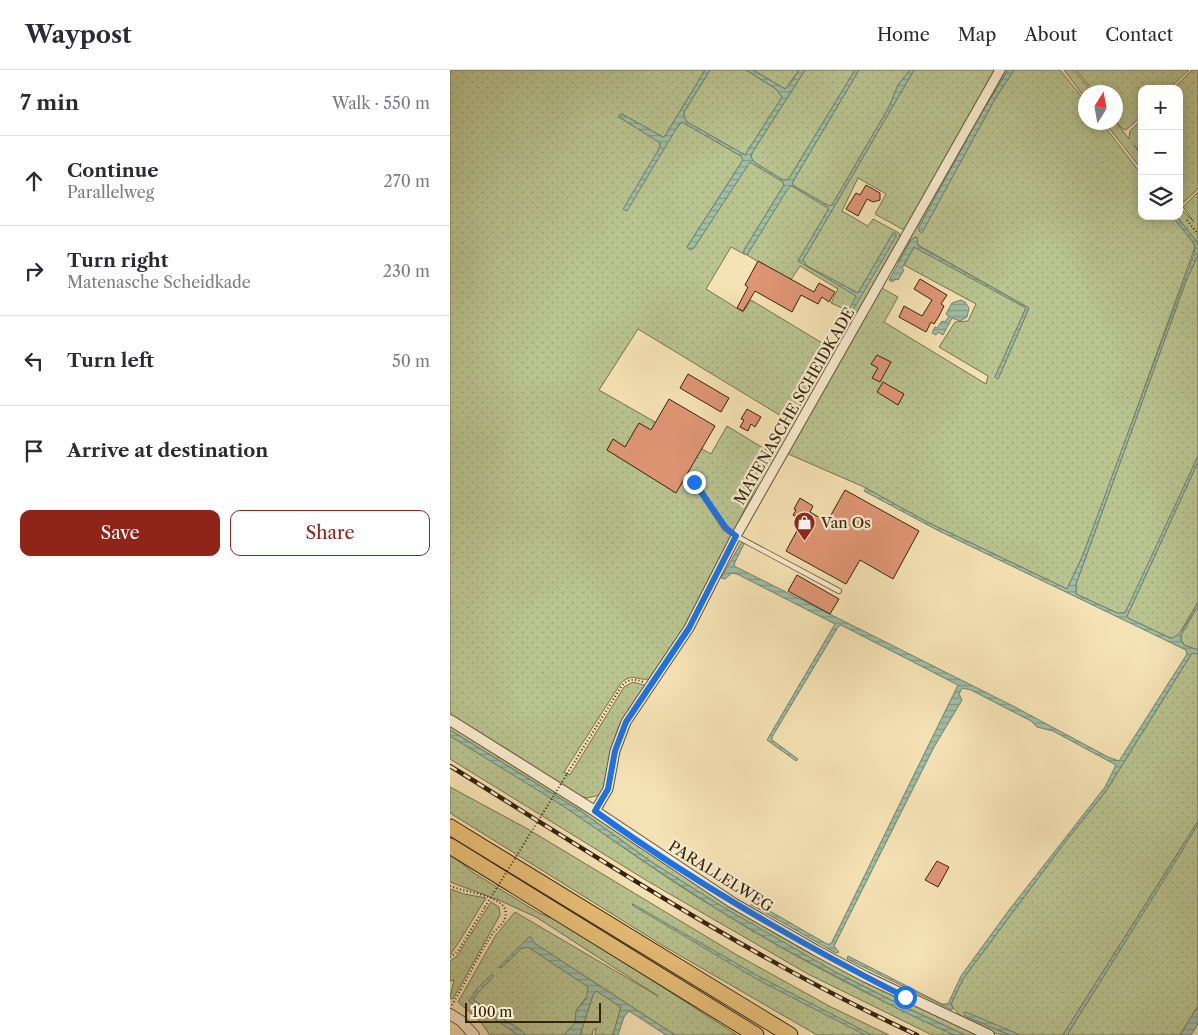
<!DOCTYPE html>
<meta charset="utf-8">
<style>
:root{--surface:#fff;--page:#f2f2f3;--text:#2b2b33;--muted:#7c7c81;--line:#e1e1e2;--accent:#8f2418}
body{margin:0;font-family:"Libre Caslon Text",serif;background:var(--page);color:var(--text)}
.controls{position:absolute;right:15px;top:15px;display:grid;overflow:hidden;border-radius:10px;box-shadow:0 2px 12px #0003}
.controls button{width:45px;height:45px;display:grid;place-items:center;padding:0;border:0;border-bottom:1px solid var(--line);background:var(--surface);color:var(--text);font:25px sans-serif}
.compass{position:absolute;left:628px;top:15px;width:45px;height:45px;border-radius:50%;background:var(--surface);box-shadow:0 2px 12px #0003;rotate:11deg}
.scale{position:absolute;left:15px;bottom:12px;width:136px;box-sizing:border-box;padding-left:5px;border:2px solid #34220c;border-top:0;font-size:14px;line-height:18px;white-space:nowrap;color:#34220c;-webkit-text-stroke:4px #f9edcf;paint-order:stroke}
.stop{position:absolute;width:15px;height:15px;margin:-11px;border:4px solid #1a73e8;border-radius:50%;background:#fff}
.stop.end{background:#1a73e8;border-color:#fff;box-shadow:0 1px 5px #0008}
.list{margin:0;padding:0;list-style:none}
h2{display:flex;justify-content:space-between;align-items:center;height:65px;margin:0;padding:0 20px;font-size:21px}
h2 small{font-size:16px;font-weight:400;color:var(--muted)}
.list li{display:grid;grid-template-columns:32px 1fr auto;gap:15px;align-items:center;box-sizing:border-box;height:90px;padding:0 20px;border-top:1px solid var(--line)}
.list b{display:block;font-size:19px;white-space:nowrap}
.list p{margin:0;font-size:16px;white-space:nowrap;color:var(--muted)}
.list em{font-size:16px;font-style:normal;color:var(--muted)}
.actions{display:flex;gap:10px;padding:15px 20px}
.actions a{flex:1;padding:11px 0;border:1px solid var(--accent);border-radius:10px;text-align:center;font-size:18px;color:var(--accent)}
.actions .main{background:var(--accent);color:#fff}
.icon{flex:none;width:28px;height:28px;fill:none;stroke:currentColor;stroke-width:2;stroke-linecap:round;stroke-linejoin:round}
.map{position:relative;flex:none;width:748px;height:965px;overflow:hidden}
header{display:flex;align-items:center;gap:30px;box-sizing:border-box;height:70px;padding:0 25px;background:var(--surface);border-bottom:1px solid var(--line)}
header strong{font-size:24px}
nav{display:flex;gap:28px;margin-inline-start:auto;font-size:18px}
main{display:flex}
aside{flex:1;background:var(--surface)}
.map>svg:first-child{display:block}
</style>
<header>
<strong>Waypost</strong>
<nav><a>Home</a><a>Map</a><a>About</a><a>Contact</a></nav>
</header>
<main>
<aside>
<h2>7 min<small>Walk · 550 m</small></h2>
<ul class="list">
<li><svg class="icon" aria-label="ahead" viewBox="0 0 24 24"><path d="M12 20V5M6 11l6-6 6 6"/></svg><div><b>Continue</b><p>Parallelweg</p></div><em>270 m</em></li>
<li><svg class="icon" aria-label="right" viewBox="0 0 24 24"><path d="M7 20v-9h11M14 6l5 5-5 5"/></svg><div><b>Turn right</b><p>Matenasche Scheidkade</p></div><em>230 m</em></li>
<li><svg class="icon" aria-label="left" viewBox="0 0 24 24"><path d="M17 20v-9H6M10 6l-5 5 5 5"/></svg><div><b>Turn left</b></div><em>50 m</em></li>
<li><svg class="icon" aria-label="arrive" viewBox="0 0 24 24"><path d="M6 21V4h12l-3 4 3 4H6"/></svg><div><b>Arrive at destination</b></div></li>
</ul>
<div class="actions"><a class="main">Save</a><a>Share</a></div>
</aside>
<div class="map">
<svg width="748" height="965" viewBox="0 0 748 965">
<defs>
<pattern id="grass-dots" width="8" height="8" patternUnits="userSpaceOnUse" patternTransform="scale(1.25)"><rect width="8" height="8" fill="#b9c490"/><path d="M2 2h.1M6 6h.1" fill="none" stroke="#a0a87b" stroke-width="1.8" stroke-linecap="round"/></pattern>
<pattern id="water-rules" width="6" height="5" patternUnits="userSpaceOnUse" patternTransform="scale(1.25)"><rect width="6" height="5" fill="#9ebfa8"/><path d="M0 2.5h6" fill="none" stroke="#829b87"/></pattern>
</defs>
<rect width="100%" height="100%" fill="#f6e3b5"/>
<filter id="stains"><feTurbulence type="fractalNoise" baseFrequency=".004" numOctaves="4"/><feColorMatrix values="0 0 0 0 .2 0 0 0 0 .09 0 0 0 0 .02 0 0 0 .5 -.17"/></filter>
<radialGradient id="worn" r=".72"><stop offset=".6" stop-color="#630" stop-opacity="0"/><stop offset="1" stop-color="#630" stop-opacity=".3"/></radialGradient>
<g fill="url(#grass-dots)" stroke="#76734e">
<path d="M0,0H255L215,66L213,67L172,44L169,47L210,72V77L232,52L291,86L293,90L237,177L244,178L298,93L300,92L333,112L334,115L294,180V184L281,177L256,219L293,242L301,230L382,279L341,352L188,259L149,320L261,384L277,356L323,384L237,553L199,609C187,611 183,602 171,613L114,702L120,705L174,617L183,612L194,615L195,618C184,633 171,647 166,665C159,685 160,706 150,725L137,728L127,725L0,646Z"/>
<polygon points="260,0 296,0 326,19 332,27 295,85 237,52 234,47 234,42"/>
<polygon points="303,0 349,0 335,19"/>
<polygon points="355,0 405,0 338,110 333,110 304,92 301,87 302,83"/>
<polygon points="409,0 460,0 448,15 439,37 382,135 379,136 344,116 342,113"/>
<polygon points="464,0 546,0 457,158 452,159 425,144 436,124 408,108 392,141 418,156 423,149 449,163 451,168 407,243 405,244 381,233 388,219 350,196 340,211 297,185 339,116 342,116 378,138 378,140 348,191 407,226 401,238 404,236 443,163 408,223 357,196 353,190"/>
<polygon points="554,0 558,0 528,49 469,161 472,162 545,29 564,0 610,0 635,31 636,52 652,53 692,105 692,146 722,146 743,172 745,177 659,416 633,485 617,519 477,452 414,417 336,383 430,217 448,227 434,252 536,314 538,306 489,277 505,252 518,251 526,234 454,195 464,177 576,238 545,307 548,309 579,238 468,175 466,167 461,170 449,192 446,190"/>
<polygon points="614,0 624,0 642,22 636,22 635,28"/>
<path d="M626,0H739L719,19H692V46L676,60C661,55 666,35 666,22H644Z"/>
<polygon points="742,0 748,0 748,119 734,132 730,133 729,19 723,19"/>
<polygon points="692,49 692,84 684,75 692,86 692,100 655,53 666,52 679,69 680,61"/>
<polygon points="748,122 748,173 726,146 729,146 729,137 744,152 733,137"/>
<polygon points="748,185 748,386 681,532 675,543 667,543 626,524 626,514 736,211"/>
<polygon points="748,392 748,532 729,564 724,568 720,568 678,548 677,546"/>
<polygon points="748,536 748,580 734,575 731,570 731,565"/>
<path d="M742,583L748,584V751L613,965H570L515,943L517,947L560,965C539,965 512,953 501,934L513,909L615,772L656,721Z"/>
<polygon points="0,655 112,725 212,792 281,837 414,911 528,965 515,965 453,936 387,903 332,872 272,837 203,793 129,740 0,660"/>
<path d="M0,666C42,692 85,716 125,744C173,777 220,811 270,841C345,888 424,928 504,965H482L358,904L199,812L0,689Z"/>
<polygon points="0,717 76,758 287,885 381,937 439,965 367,965 215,877 0,743"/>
<polygon points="748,754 748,936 730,965 617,965"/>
<polygon points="0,784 24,803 89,843 110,851 287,965 225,965 84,873 79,867 49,897 51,898 72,878 78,877 137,915 139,919 137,926 126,941 126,952 114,965 76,965 72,961 23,930 27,924 43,907 27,919 19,931 68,965 40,965 29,950 8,932 46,865 65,842 208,926 86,847 51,831 0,812"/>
<polygon points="0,819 14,824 36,828 9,872 0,885 0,833 1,831"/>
<polygon points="41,832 49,837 50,845 3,929 0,928 4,910 0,911 0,891 7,886"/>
<polygon points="148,921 171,937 163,965 145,965 146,958 143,960 142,965 130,965 144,922"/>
</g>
<g fill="url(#water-rules)" stroke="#74806a">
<polygon points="255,0 260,0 234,42 234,47 237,52 295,85 332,27 326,19 296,0 303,0 335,19 339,16 349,0 355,0 302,83 301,87 304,92 333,110 338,110 405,0 409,0 342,113 344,116 379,136 382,135 439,37 448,15 460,0 464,0 353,190 357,196 408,223 443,163 446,163 446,167 403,240 400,238 406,226 348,191 378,140 378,138 342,116 339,117 297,185 294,184 294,180 334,115 333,112 300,92 244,178 240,180 237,177 293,90 291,86 232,52 229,54 177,141 173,139 210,77 210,73 169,47 169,45 172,44 213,67 215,66"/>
<polygon points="558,0 564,0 545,29 472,163 469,161 469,157 528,49"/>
<path d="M722,146H726L748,173V185L736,211L626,514V524L667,543H675L748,386V392L677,546L678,548L720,568C732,568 742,542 748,532V536L731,565V570L734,575L748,580V584L742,583L656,721L615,772L513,909L501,934L503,938L502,940L397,889L398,886L492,934H498L511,906L559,840L655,717L666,695L603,661L587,657L581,651L521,620L512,618L509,624L512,630L484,677L384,876L389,882L387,883L384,882L305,837L301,835V833L304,832L377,874H381L508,615L391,555L388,557L322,667V670L326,673L348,689L346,691L317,670L385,554L287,504L282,503L275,509L271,508L291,473L295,472L285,492L284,496L563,636L658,687L669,691L737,584L736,580L487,460L414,421L416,418L477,452L617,519L633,485L744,184L745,177L743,172Z"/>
<polygon points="467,167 468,176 579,238 548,309 545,307 576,238 464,177 452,198 454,200 448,210 446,209 443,212 439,210 461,170 464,168"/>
<polygon points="511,230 515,232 519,238 517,247 510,251 502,248 493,265 488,262 486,265 482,263 485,257 487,258 492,251 495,252 499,246 496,244 502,233"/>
<polygon points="0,660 129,740 203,793 273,837 387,903 453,936 515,965 504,965 452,941 329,876 270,841 201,796 110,734 0,666"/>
<polygon points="748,751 748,754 732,781 617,965 613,965"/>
<polygon points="183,834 310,907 422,965 415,965 308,910 182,835"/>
<polygon points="79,867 81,867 84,873 225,965 216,965 179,941 174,947 168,965 163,965 171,937 146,921 143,925 130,965 114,965 125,953 126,941 136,929 138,917 78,877 72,878 51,898 49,897"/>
<polygon points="41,905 43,905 43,907 27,924 23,930 72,961 76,965 68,965 19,931 27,919"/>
<polygon points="748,936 748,954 741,965 730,965"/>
<polygon points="515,942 516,942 570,965 560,965 517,947 514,945"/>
</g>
<g fill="#e09676" stroke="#34220c">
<polygon points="416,115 430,123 430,130 423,132 417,129 408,146 396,139 406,123 410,125"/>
<polygon points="308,191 364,222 369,213 385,222 379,232 372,227 368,234 351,225 342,242 305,221 293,241 287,238 298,217 295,215"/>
<polygon points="470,209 497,225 491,234 494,236 489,246 484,254 481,252 476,262 449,247 454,236 472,246 482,230 464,219"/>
<polygon points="427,285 441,292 430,312 422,308 428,298 421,294"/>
<polygon points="238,304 279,328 271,342 230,318"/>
<polygon points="433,312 454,324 448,335 427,322"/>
<polygon points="219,329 265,356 226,423 157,380 163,369 175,377 189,353 201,360"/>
<polygon points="297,339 311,347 305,357 301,354 298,361 290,357 294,350 291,349"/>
<polygon points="395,420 469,461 443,509 410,490 396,514 336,481 349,457 347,456 350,449 343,445 346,440 344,439 350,428 363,436 360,442 377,452"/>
<polygon points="347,505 389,529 380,544 338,521"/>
<polygon points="487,791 499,797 488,817 475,810"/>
</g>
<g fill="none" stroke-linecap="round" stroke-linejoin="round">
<defs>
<polyline id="service" points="244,411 275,458 286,466 389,521"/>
<polyline id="minor" points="145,741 158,719 165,681 176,652 239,558 286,466 550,0"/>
<g id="tertiary">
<polyline points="0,650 145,741 283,833 367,881 416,907 539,965"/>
<polyline points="0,944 11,951 24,965"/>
</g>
<g id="motorway">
<polyline points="0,757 340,965"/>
<polyline points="0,776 306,965"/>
</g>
</defs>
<use href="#service" stroke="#645236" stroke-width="6"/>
<use href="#minor" stroke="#645236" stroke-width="11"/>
<use href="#tertiary" stroke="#645236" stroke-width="12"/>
<use href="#motorway" stroke="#34220c" stroke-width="17"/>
<g stroke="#34220c" stroke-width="2" stroke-dasharray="1 2.5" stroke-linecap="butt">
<polyline points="737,150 748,164"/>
<path d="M117,704L171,617C177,609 184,608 193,612"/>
<path d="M0,816C15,822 44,824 54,837C56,840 56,844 55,848C54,854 47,858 43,863C28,886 16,911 2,935"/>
<polyline points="0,887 8,881 35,837"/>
</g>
<use href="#service" stroke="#f9edcf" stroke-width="4.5"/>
<use href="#minor" stroke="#f9edcf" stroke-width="9"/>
<use href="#tertiary" stroke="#f9edcf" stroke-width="10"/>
<use href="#motorway" stroke="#ebc27a" stroke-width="15"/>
<defs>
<path id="rail" d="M0,696C153,791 304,890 467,965"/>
</defs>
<use href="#rail" stroke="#34220c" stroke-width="4.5"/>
<use href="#rail" stroke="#f9edcf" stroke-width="2.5" stroke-dasharray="8" stroke-linecap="butt"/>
<polyline stroke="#34220c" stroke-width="2" stroke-dasharray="1 2.5" stroke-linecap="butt" points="35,837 117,704"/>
</g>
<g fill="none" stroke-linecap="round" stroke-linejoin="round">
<path stroke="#1a73e8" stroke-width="6" d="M244,412L276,458L286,466L239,558L176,652L165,681L158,719L145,741C243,812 347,872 455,927"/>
</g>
<defs>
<symbol id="shop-pin" viewBox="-11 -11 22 30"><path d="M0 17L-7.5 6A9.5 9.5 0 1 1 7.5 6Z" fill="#8f2418" stroke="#f9edcf"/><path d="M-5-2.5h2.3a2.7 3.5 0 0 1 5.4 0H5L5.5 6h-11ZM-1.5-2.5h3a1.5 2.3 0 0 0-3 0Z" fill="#fff"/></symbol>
</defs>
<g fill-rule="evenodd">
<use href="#shop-pin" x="342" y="440" width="25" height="34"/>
</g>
<g text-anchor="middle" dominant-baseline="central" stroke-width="4.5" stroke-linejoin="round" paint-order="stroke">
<g font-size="15" fill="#34220c" stroke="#f9edcf">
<text transform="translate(344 336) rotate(-60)">MATENASCHE SCHEIDKADE</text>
<text transform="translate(271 806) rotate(32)">PARALLELWEG</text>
</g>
<g font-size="15" fill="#34220c" stroke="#f9edcf" text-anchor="start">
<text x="371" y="452">Van Os</text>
</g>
</g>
<rect width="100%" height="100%" filter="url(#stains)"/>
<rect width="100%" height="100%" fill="url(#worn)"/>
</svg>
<div class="controls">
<button>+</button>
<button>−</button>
<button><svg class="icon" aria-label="layers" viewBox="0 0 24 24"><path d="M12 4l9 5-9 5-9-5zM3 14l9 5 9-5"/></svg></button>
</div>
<svg class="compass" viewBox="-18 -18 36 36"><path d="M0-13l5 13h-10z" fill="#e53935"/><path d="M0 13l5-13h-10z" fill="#7c7c81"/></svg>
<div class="scale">100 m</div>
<div class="stop" style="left:455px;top:927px"></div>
<div class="stop end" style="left:244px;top:412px"></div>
</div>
</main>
